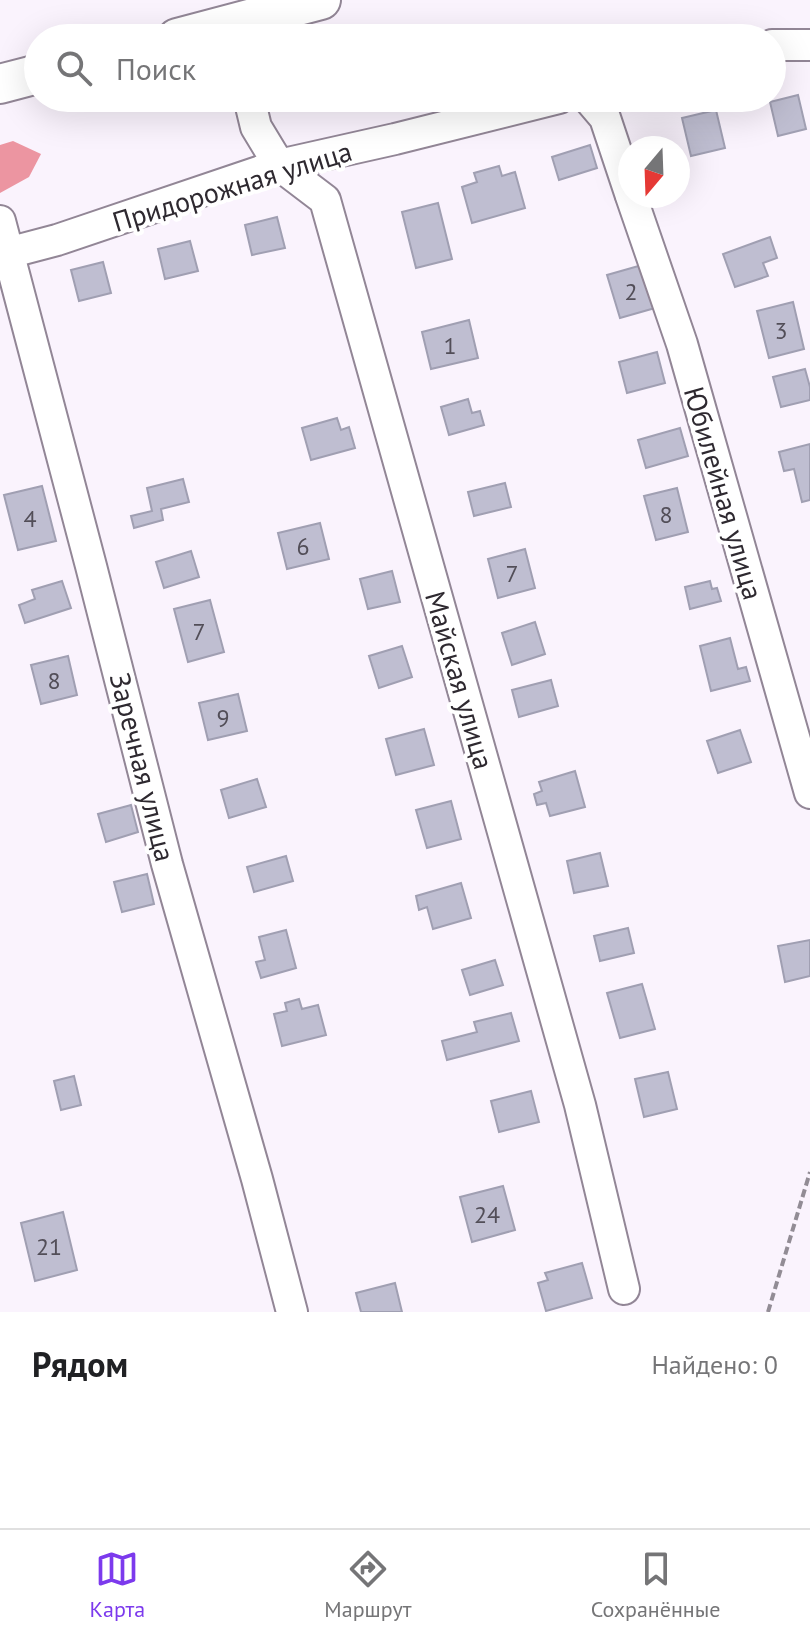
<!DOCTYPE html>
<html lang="ru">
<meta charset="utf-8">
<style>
:root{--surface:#fff;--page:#f6f6f6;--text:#202124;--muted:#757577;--line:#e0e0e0;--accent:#7c3aed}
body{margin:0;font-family:"PT Sans",sans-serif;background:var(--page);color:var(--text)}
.compass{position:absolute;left:618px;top:136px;width:72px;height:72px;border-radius:50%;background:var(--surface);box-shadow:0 8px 32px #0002;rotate:199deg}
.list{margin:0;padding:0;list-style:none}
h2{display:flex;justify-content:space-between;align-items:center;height:104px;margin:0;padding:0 32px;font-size:34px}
h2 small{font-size:26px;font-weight:400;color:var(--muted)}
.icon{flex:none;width:44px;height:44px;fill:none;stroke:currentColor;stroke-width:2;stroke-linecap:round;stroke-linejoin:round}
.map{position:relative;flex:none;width:810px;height:1312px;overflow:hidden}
.search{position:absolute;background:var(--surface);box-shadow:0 8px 32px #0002;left:24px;right:24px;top:24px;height:88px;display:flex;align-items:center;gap:20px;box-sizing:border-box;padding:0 28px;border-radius:44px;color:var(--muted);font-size:30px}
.sheet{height:216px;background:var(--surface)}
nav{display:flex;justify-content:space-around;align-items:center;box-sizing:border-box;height:112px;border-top:2px solid var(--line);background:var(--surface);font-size:22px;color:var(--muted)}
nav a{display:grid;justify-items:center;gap:4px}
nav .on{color:var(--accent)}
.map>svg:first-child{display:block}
</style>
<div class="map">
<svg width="810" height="1312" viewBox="0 0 810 1312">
<rect width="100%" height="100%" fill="#faf3fd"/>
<polygon fill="#ec95a1" points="13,141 41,154 29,177 0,193 0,145"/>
<g fill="#bfbed1" stroke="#a09fb2" stroke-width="2">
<polygon points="798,95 806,129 778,136 770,102"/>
<polygon points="716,110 725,148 691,156 682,118"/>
<polygon points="590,145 597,168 559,180 552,157"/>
<polygon points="499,166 502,176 515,172 525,208 472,223 462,187 477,182 474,173"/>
<polygon points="438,203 452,259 416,268 402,212"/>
<polygon points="277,217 285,248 252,255 245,225"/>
<polygon points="770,237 777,258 763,263 768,276 735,287 723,254"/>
<polygon points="190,241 198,271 165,279 158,249"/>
<polygon points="103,262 111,293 79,301 71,270"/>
<polygon points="642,265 655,308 620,318 607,275"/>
<polygon points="793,302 804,349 769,358 757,311"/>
<polygon points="469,320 478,358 431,369 422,332"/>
<polygon points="657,352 665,383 627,393 619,362"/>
<polygon points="805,369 810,387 810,400 781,407 773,377"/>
<polygon points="468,399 472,413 480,411 484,425 449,435 441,407"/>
<polygon points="337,418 341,430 349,427 355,448 311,460 302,428"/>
<polygon points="680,428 688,456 646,468 638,440"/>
<polygon points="810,444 810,500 802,502 794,469 784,471 779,452"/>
<polygon points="183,479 189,502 161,509 163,520 134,528 131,516 152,511 147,488"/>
<polygon points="505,483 511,507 474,516 468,492"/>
<polygon points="42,486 56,541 18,550 4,495"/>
<polygon points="677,488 688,532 656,540 644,496"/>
<polygon points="320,523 329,559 287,569 278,533"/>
<polygon points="525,549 535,588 498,598 488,559"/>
<polygon points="191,551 199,577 164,588 156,562"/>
<polygon points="392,571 400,602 368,609 360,579"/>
<polygon points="62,581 71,608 25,623 19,605 35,599 32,590"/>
<polygon points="710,581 712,589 717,588 721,601 690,609 685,587"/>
<polygon points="210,600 224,652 188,662 174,609"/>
<polygon points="535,622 545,654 512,665 502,633"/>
<polygon points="730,638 738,669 746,667 750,681 711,691 700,646"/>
<polygon points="402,646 412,677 379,688 369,656"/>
<polygon points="68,656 77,695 41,704 31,665"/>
<polygon points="551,680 558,706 519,717 512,690"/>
<polygon points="238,694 247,731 208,740 199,703"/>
<polygon points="424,729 434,765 396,775 386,739"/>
<polygon points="740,730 751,762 718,773 707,741"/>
<polygon points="575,771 585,807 550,816 546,803 537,805 534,794 542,791 539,782"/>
<polygon points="257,779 266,807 229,818 221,790"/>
<polygon points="451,801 461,839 427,848 416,810"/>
<polygon points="131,805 138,832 106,842 98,814"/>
<polygon points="600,853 608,886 574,893 567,861"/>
<polygon points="286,856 293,881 254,892 247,867"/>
<polygon points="147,874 154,904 122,912 114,882"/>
<polygon points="461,883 471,918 433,929 427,907 419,910 416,896"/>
<polygon points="628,928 634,953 600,961 594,936"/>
<polygon points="286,930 296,968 261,978 256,962 265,960 259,937"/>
<polygon points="810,940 810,976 785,982 778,946"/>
<polygon points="495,960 503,985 470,995 462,970"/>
<polygon points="642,984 655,1029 620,1038 607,993"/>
<polygon points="299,999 302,1009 318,1005 326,1035 282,1046 274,1014 287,1011 285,1003"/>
<polygon points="511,1013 519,1041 447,1060 442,1041 477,1032 474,1022"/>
<polygon points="668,1072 677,1109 644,1117 635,1079"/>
<polygon points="74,1076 81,1105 61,1110 54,1081"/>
<polygon points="531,1091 539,1122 499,1132 491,1101"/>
<polygon points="503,1186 515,1230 472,1242 460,1197"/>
<polygon points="63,1212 77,1270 35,1281 21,1223"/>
<polygon points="582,1263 592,1298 546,1311 538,1283 548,1280 545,1273"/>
<polygon points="395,1283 402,1312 361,1312 356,1293"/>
</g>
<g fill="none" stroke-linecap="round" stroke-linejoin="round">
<defs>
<g id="minor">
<polyline points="772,45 810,45"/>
<polyline points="249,98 256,127 279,165 325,200 580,1105 624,1289"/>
<polyline points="588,98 605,118 630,193"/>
<polyline points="631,196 682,344 810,793"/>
<polyline points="0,221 91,566 167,864 257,1179 292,1312"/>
<polyline points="0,255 57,240 279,165 395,139 559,98"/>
</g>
<g id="major">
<polyline points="177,38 321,0"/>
<polyline points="0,84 38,74"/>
</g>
</defs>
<use href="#minor" stroke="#928696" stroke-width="34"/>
<use href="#major" stroke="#928696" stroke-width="42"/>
<polyline stroke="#928c95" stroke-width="4" stroke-dasharray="8 4" stroke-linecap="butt" points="768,1312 810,1172"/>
<use href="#minor" stroke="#fff" stroke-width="30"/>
<use href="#major" stroke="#fff" stroke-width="38"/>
</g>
<g text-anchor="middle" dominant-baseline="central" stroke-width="8" stroke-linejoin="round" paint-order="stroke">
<g font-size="24" fill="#524e58">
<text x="631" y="291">2</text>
<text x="781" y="330">3</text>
<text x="450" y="345">1</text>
<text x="666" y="514">8</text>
<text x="30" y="518">4</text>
<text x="303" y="546">6</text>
<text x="512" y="573">7</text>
<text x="199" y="631">7</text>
<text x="54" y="680">8</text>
<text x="223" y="717">9</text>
<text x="487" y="1214">24</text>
<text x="49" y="1246">21</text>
</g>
<g font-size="28" fill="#2e2930" stroke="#fff">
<text transform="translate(232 186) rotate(-17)">Придорожная улица</text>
<text transform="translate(724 493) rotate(74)">Юбилейная улица</text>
<text transform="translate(460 680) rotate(74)">Майская улица</text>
<text transform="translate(143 767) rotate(76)">Заречная улица</text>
</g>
</g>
</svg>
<svg class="compass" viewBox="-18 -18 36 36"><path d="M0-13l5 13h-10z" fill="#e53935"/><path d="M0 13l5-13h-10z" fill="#757577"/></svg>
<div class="search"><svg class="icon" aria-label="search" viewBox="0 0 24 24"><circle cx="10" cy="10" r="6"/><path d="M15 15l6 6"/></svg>Поиск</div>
</div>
<section class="sheet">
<h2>Рядом<small>Найдено: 0</small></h2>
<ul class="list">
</ul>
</section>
<nav>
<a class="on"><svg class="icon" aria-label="map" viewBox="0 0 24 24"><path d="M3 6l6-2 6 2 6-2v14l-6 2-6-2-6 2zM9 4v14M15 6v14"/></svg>Карта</a>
<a><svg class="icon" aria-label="directions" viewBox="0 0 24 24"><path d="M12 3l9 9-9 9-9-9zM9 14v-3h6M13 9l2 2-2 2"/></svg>Маршрут</a>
<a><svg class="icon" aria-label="saved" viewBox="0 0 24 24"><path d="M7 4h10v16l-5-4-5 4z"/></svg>Сохранённые</a>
</nav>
